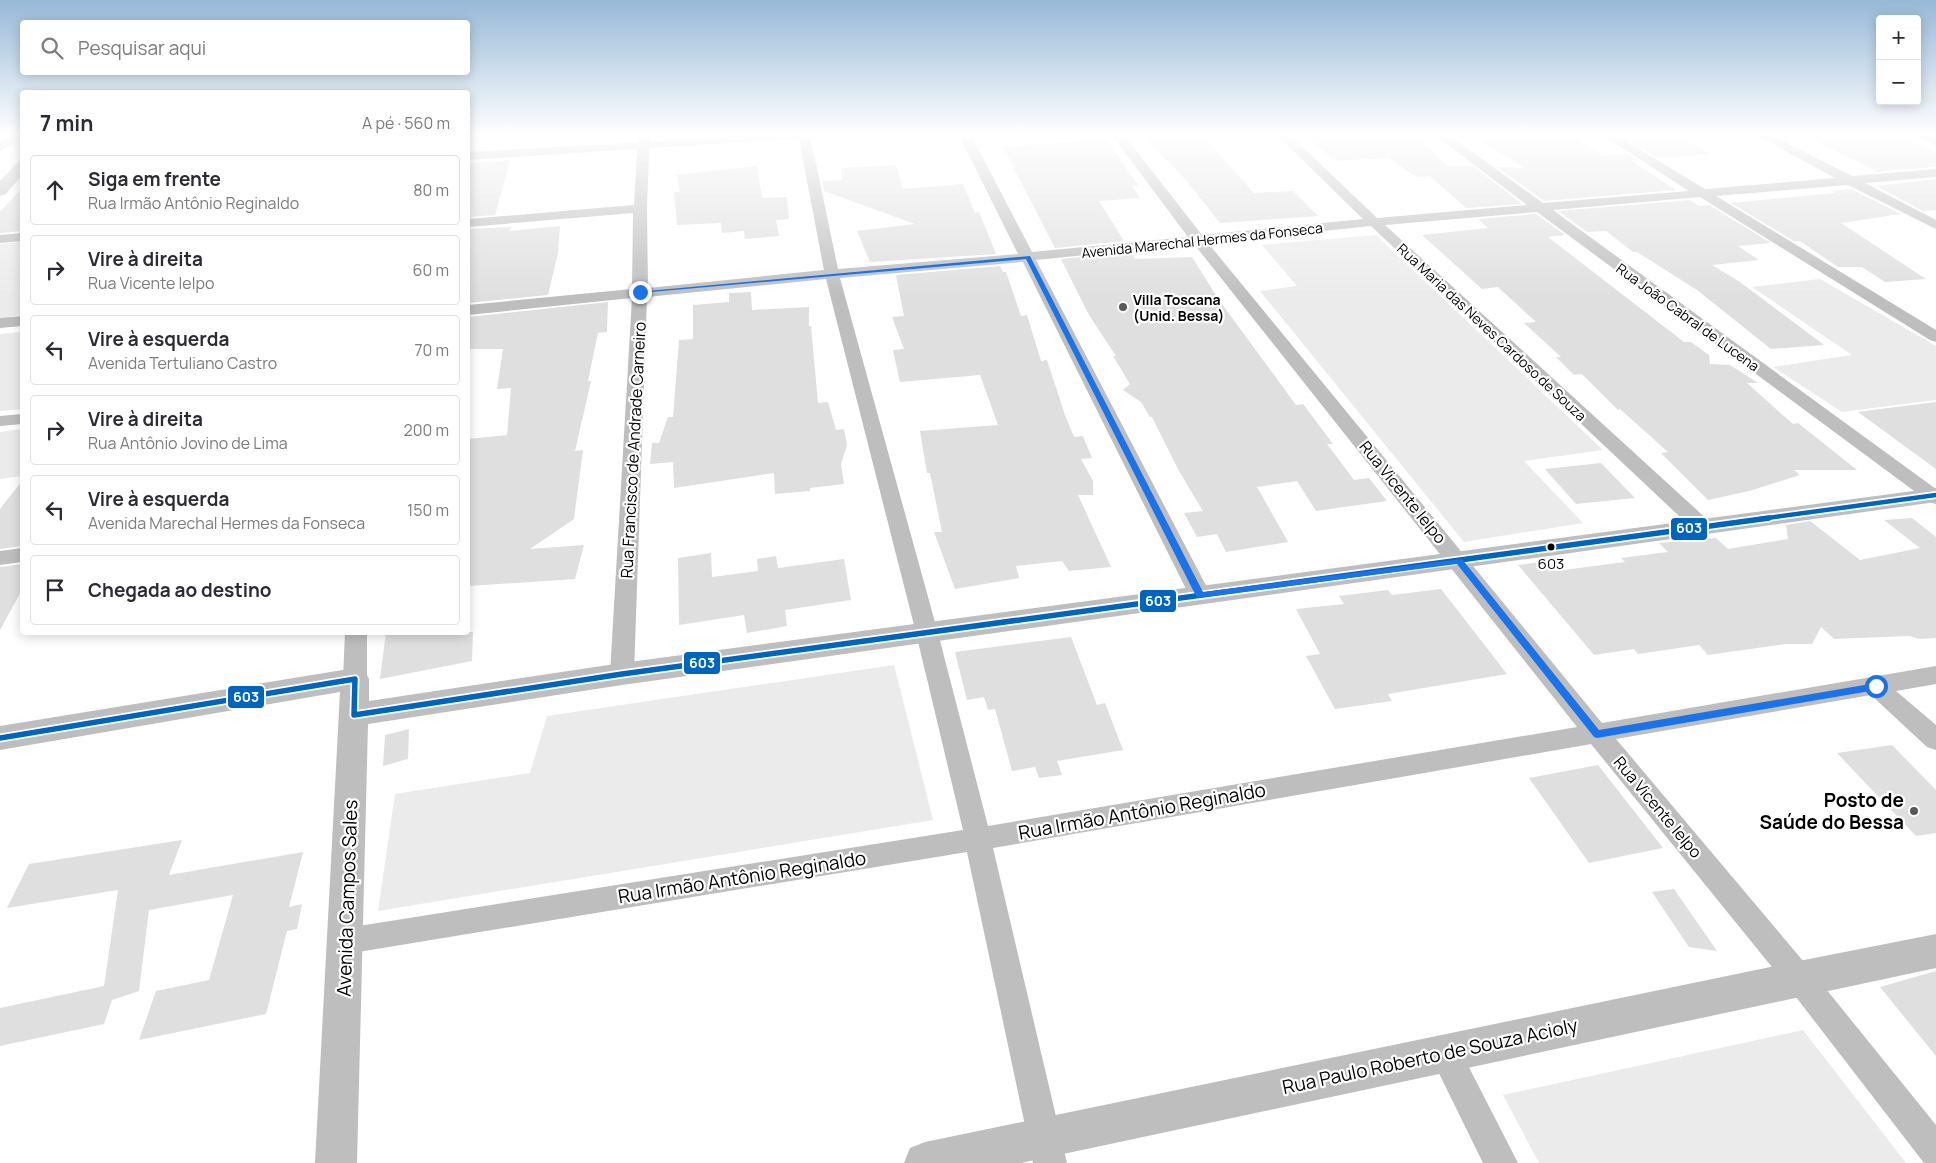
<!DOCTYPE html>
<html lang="pt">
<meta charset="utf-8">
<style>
:root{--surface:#fff;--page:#f7f7f7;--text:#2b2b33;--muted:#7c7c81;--line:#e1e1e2}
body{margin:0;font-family:Manrope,sans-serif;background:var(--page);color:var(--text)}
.controls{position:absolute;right:15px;top:15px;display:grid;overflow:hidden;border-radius:5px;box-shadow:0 2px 12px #0003}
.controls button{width:45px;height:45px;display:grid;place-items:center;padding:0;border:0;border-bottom:1px solid var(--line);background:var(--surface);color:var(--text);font:25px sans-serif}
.stop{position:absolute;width:15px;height:15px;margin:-11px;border:4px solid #1a73e8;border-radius:50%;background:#fff}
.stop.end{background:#1a73e8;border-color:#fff;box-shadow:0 1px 5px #0008}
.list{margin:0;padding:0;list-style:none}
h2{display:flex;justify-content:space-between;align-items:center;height:65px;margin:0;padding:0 20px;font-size:21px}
h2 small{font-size:16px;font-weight:400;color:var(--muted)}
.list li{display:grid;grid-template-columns:32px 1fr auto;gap:15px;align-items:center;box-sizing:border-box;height:70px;margin:0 10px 10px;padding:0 10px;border:1px solid var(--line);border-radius:5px}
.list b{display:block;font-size:19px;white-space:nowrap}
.list p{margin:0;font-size:16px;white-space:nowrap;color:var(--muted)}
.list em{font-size:16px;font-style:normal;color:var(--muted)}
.icon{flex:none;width:28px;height:28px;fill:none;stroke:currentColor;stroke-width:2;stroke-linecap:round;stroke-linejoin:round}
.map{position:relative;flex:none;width:1936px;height:1163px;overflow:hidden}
.search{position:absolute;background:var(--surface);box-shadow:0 2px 12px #0003;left:20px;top:20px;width:450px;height:55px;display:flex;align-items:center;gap:12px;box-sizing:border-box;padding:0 18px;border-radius:5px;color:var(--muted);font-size:19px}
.panel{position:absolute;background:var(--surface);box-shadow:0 2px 12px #0003;left:20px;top:90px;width:450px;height:545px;border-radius:5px}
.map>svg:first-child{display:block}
</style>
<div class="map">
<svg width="1936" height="1163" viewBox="0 0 1936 1163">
<rect width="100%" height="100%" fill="#fff"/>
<g fill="#ebebeb">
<polygon points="1376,235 1603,450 1524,461 1583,523 1464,542 1260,291 1297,286 1262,245"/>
<polygon points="22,242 22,315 0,318 0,244"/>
<polygon points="1820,279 1936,346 1936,400 1842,412 1773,367 1852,355 1752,287"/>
<polygon points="22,332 22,409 0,411 0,334"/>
<polygon points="22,429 22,476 0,479 0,432"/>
<polygon points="894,665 933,820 378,911 395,794 530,773 547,716"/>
<polygon points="1803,1030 1906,1163 1539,1163 1503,1095"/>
</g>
<g fill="#dfdfdf">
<polygon points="1142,135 1202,135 1254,193 1293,191 1318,216 1220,223 1186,180"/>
<polygon points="1306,135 1355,135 1361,140 1416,135 1447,166 1473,166 1522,204 1466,208 1430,176 1416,177 1389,158 1334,161"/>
<polygon points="1494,135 1579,135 1579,141 1604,156 1620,154 1623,156 1625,152 1637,160 1630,160 1676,190 1544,201 1497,167 1524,168 1481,141 1499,139"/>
<polygon points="1632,135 1677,135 1711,154 1658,158 1629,141"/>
<polygon points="1804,135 1899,135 1936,152 1936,167 1878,172"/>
<polygon points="1106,139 1138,185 1132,186 1140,198 1099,201 1124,241 1055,248 1003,147"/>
<polygon points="510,160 495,215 468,217 468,173 471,163"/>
<polygon points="896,165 903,189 963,184 975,213 979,212 996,254 870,262 857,231 915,224 824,191 822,181 842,180 841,168"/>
<polygon points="757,166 762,198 787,197 789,219 776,220 779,236 745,239 744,231 722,233 721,223 677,225 674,192 680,192 677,175"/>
<polygon points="1936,179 1936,210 1923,211 1876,186"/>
<polygon points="22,188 22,231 0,233 0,212"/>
<polygon points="1851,189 1901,214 1841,223 1926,279 1885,282 1862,267 1838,267 1800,241 1794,241 1731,203 1835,193 1831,191"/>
<polygon points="1690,200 1699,206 1709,205 1771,243 1738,246 1759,260 1712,265 1740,282 1824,345 1771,349 1697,290 1637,252 1633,252 1606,231 1587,232 1558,211"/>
<polygon points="1536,214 1565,235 1548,237 1684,342 1691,342 1709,355 1710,364 1730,365 1758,383 1747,383 1793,424 1798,423 1857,470 1794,470 1800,475 1749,491 1708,500 1661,453 1668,452 1620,409 1618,410 1582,374 1574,375 1556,357 1561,357 1524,323 1536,322 1498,287 1482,289 1422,235 1488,228 1478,219"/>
<polygon points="560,226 558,253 548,295 468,303 468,229 511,227 509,231"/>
<polygon points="1131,252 1135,259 1192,257 1219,300 1296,405 1303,404 1333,444 1327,444 1354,480 1369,478 1387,501 1316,511 1297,481 1257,487 1288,542 1226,552 1217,534 1197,537 1184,513 1203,511 1179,471 1152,417 1150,417 1141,402 1123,390 1130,384 1113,356 1116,356 1089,315 1061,259"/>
<polygon points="1000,266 1003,272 1006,272 1021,316 1027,315 1041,361 1047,360 1065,415 1074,437 1083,436 1092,458 1081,459 1093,481 1093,495 1078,495 1111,567 1069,571 1062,561 1016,566 1019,578 955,589 934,532 942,532 930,473 927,473 920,431 998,425 980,375 900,382 893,350 904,349 892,317 904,316 896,275"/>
<polygon points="751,292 752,310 809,307 809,326 811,326 818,403 828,402 836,430 844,429 847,445 841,464 844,484 810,488 810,491 775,494 774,473 674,488 673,462 650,464 652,443 659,443 668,417 673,417 679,340 693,339 693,305 729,302 729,293"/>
<polygon points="608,302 607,332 598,333 588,381 591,381 575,451 583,450 574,519 530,549 584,545 575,579 468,586 468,439 507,435 511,388 497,389 503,349 468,349 468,317"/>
<polygon points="1936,402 1936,469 1858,412 1880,409"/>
<polygon points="1601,463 1635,498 1576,504 1545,469"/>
<polygon points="22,481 22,546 0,549 0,509"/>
<polygon points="1912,518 1936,537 1936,638 1920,639 1909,636 1834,639 1821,627 1812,644 1786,644 1708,655 1699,645 1638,654 1634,649 1594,655 1518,565 1547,561 1556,571 1625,562 1621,558 1668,552 1659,543 1716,538 1728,549 1788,539 1786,525 1810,521 1860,560 1920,548 1884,520"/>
<polygon points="711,553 712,577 758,571 757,559 776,556 778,568 844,559 851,600 785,610 787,626 747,633 744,615 679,625 678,558"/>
<polygon points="22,564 22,590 0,630 0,567"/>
<polygon points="1441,589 1507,674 1388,694 1392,701 1335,709 1306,656 1320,654 1296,609 1344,604 1339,596 1388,590 1392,595"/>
<polygon points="386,632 473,632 472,661 380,679"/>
<polygon points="1071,637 1097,705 1105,703 1123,750 1057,761 1062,775 1039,778 1035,767 1012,771 995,709 988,710 984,697 967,700 955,652"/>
<polygon points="409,729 408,759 383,766 385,735"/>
<polygon points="1892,745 1936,790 1936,833 1916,836 1837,753"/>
<polygon points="1598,765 1663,848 1589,863 1529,778"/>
<polygon points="182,840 169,875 303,852 289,907 302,904 297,929 287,931 266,1014 139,1040 156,991 209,980 233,895 149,910 139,991 112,1000 104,1024 0,1046 0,1008 104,986 118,890 7,908 29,864"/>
<polygon points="1674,889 1717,951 1689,947 1652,892"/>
<polygon points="1936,971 1936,1056 1880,987"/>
</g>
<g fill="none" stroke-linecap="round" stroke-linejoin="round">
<g fill="#bebebe" fill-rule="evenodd">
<polygon points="11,135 22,135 22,138 0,152 0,143"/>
<path d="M638,135H650V141L745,135H810L838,269L1018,254L959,135H971L1032,252L1188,237L1112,135H1124L1202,235L1363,219L1277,135H1290L1377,218L1527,205L1435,135H1449L1543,203L1689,191L1602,135H1616L1705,189L1835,178L1756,135H1771L1852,176L1936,169V177L1865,183L1936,220V229L1848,185L1716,196L1936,330V342L1930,340L1700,197L1553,210L1936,489V504L1929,502L1537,212L1385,225L1710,522L1713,527L1710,532L1703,533L1696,532L1371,226L1208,243L1602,723L1936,666V684L1896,691L1936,725V750L1927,747L1871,695L1616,739L1809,968L1936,1125V1163H1924L1789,988L1591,744L993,848L1067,1163H1033L967,852L346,954L336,950L332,941L336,932L346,928L963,830L916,633L826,279L647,297L634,674L630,680L622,683L614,680L610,674L632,298L468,315V305L632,289L633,213L468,227V219L634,205L637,149L468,160V152L638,142ZM799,139L824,270L648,288L647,208L649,148ZM1194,244L1577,727L988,826L938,633L840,278L1023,262L1189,595L1192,600L1200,602L1208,600L1211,595L1036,260Z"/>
<polygon points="1917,135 1936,137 1936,145 1919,138"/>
<polygon points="22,233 22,241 0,243 0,235"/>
<polygon points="22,316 22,326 0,328 0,318"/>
<polygon points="22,414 22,424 0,426 0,416"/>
<polygon points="22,548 22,562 0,565 0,551"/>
<polygon points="345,632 367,632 367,679 363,685 355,688 347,685 343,679"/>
<polygon points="1445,1037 1456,1042 1518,1163 1483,1163 1429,1053 1434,1042"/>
</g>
<g fill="#bebebe" fill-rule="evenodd">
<polygon points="22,161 22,175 6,194 0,196 0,181 17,163"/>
<polygon points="1936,488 1936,502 622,685 368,724 357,1163 315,1163 340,692 0,750 0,726 355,668 365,671 369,679 369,701 622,663"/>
<polygon points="1936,934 1936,968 1021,1163 904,1163 910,1148 925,1142 1799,961"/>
</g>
<defs>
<polyline id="bus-1-far1" points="1760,519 1936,495"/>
<polyline id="bus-1" points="0,738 355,679 354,715 622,674 1769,518"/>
</defs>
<use href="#bus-1-far1" stroke="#fff" stroke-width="8"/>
<use href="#bus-1" stroke="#fff" stroke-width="9"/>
<use href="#bus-1-far1" stroke="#0065bd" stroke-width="4.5"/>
<use href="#bus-1" stroke="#0065bd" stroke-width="5.5"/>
</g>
<linearGradient id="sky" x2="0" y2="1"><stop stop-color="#97b8d7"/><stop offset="0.45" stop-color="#fff"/><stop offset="1" stop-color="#fff" stop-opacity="0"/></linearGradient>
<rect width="1936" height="298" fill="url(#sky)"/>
<polygon fill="#1a73e8" points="1030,256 1203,592 1462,559 1599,730 1876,683 1881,686 1876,690 1597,738 1594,737 1457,564 1197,598 1026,259 640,293 637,292"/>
<g fill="#595959" stroke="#fff" stroke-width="2">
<circle cx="1123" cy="307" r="5"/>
<circle cx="1914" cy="811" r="5"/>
</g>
<circle fill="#000" stroke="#fff" stroke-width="2" cx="1551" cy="547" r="4.5"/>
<g text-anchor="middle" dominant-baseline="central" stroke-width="4.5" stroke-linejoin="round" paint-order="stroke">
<g font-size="14" fill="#000" stroke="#fff">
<text transform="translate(1202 240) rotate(-6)">Avenida Marechal Hermes da Fonseca</text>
<text transform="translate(1688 317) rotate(36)">Rua João Cabral de Lucena</text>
<text transform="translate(1492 332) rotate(43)">Rua Maria das Neves Cardoso de Souza</text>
</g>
<g font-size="14" font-weight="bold" fill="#000" stroke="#fff" text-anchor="start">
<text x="1133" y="299">Villa Toscana<tspan x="1133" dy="16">(Unid. Bessa)</tspan></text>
</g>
<g font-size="15" fill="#000" stroke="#fff">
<text x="1551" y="563">603</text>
</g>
<g font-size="16" fill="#000" stroke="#fff">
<text transform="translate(633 450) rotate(-87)">Rua Francisco de Andrade Carneiro</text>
<text transform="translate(1403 492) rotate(51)">Rua Vicente Ielpo</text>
<text transform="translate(1658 807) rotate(50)">Rua Vicente Ielpo</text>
</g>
<g font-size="19" font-weight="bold" fill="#000" stroke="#fff" text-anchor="end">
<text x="1904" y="800">Posto de<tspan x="1904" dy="22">Saúde do Bessa</tspan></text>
</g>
<g font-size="19" fill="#000" stroke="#fff">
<text transform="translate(1142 811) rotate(-10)">Rua Irmão Antônio Reginaldo</text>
<text transform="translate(742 877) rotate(-9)">Rua Irmão Antônio Reginaldo</text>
<text transform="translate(347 898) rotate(-88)">Avenida Campos Sales</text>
<text transform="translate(1430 1056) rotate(-12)">Rua Paulo Roberto de Souza Acioly</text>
</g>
</g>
<g stroke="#fff" stroke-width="2">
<rect x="1670" y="517" width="38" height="24" rx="5" fill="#0065bd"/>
<rect x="1139" y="589" width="38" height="24" rx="5" fill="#0065bd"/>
<rect x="683" y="651" width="38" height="24" rx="5" fill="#0065bd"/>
<rect x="227" y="685" width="38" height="24" rx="5" fill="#0065bd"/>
</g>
<g font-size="14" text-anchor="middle" font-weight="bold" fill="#fff">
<text x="1689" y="533">603</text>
<text x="1158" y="606">603</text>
<text x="702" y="668">603</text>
<text x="246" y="702">603</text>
</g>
</svg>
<div class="controls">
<button>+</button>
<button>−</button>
</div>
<div class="stop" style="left:1876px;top:686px"></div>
<div class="stop end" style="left:640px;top:292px"></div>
<div class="search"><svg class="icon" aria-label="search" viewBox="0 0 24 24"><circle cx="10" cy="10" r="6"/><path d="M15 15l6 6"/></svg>Pesquisar aqui</div>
<section class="panel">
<h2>7 min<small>A pé · 560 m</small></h2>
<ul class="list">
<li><svg class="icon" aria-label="ahead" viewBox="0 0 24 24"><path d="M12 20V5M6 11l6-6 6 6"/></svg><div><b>Siga em frente</b><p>Rua Irmão Antônio Reginaldo</p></div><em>80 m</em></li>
<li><svg class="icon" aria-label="right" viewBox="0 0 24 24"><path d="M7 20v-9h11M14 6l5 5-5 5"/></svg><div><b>Vire à direita</b><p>Rua Vicente Ielpo</p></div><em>60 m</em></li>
<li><svg class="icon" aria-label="left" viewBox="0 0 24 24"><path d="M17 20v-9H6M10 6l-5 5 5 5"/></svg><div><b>Vire à esquerda</b><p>Avenida Tertuliano Castro</p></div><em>70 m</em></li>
<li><svg class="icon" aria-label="right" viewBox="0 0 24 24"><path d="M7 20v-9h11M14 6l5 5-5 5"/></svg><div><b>Vire à direita</b><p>Rua Antônio Jovino de Lima</p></div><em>200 m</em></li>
<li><svg class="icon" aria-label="left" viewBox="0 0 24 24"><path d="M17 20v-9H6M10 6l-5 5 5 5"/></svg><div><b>Vire à esquerda</b><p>Avenida Marechal Hermes da Fonseca</p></div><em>150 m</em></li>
<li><svg class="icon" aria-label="arrive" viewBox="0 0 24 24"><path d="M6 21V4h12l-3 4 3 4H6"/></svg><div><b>Chegada ao destino</b></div></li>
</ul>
</section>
</div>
